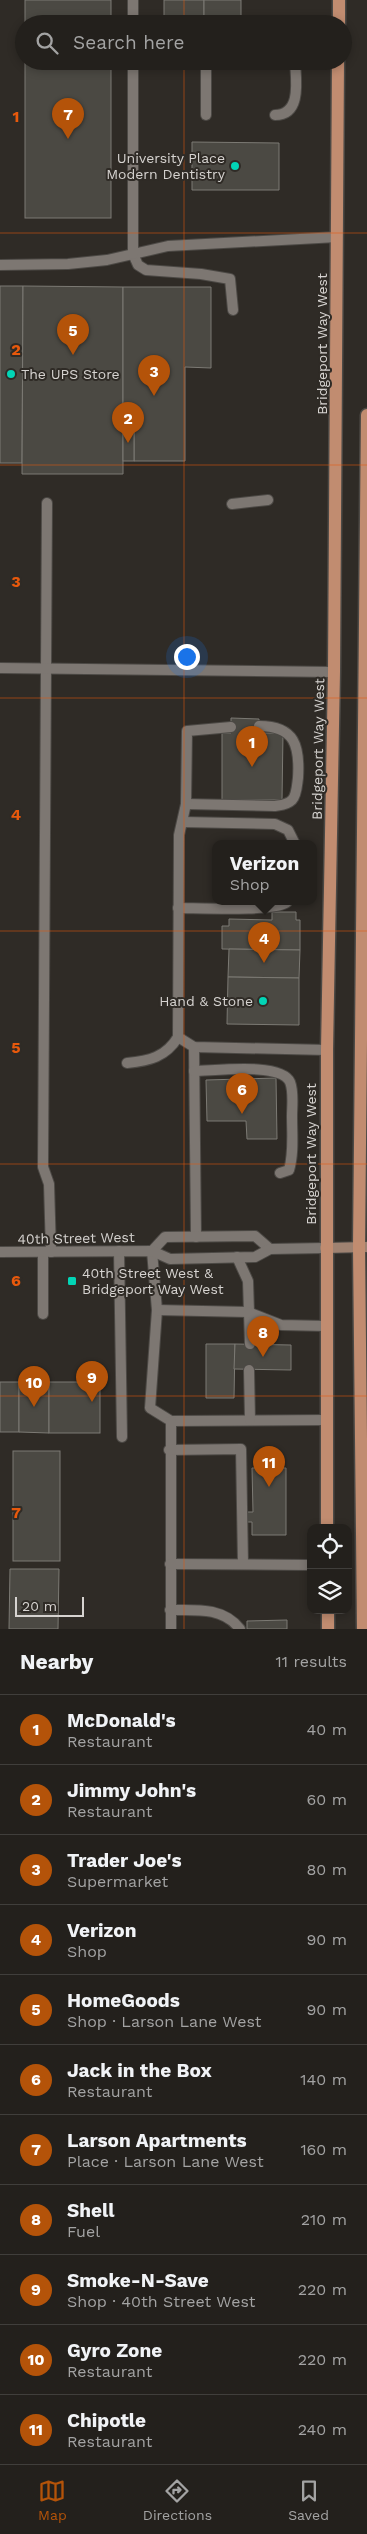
<!DOCTYPE html>
<meta charset="utf-8">
<style>
:root{--surface:#23201c;--page:#2b2825;--text:#f1f3f6;--muted:#a3a3a3;--line:#403e3b;--accent:#b45309}
body{margin:0;font-family:"Work Sans",sans-serif;background:var(--page);color:var(--text)}
.controls{position:absolute;right:15px;bottom:15px;display:grid;overflow:hidden;border-radius:10px;box-shadow:0 2px 8px #0003}
.controls button{width:45px;height:45px;display:grid;place-items:center;padding:0;border:0;border-bottom:1px solid var(--line);background:var(--surface);color:var(--text);font:25px sans-serif}
.scale{position:absolute;left:15px;bottom:12px;width:69px;box-sizing:border-box;padding-left:5px;border:2px solid #d6d3d0;border-top:0;font-size:14px;line-height:18px;white-space:nowrap;color:#d6d3d0;-webkit-text-stroke:4px #2f2b26;paint-order:stroke}
.you{position:absolute;left:186px;top:656px;width:18px;height:18px;margin:-12px;border:4px solid #fff;border-radius:50%;background:#1a73e8;box-shadow:0 0 0 8px #1a73e833}
.badge{display:grid;place-items:center;width:32px;height:32px;border-radius:50%;background:var(--accent);color:#fff;font-size:16px;font-weight:700}
.pin{position:absolute;translate:-50% -41px;filter:drop-shadow(0 1px 2px #0008)}
.pin::after{content:'';position:absolute;top:26px;width:18px;height:15px;background:inherit;clip-path:polygon(0 0,100% 0,50% 100%)}
.popup{position:absolute;left:212px;top:840px;width:105px;height:65px;box-sizing:border-box;display:grid;place-content:center;border-radius:10px;background:var(--surface);filter:drop-shadow(0 1px 4px #0005);font-size:16px;white-space:nowrap;color:var(--muted)}
.popup b{font-size:19px;color:var(--text)}
.popup::after{content:'';position:absolute;left:50%;top:100%;margin-left:-10px;border:10px solid transparent;border-top-color:var(--surface)}
.list{margin:0;padding:0;list-style:none}
h2{display:flex;justify-content:space-between;align-items:center;height:65px;margin:0;padding:0 20px;font-size:21px}
h2 small{font-size:16px;font-weight:400;color:var(--muted)}
.list li{display:grid;grid-template-columns:32px 1fr auto;gap:15px;align-items:center;box-sizing:border-box;height:70px;padding:0 20px;border-top:1px solid var(--line)}
.list b{display:block;font-size:19px;white-space:nowrap}
.list p{margin:0;font-size:16px;white-space:nowrap;color:var(--muted)}
.list em{font-size:16px;font-style:normal;color:var(--muted)}
.icon{flex:none;width:28px;height:28px;fill:none;stroke:currentColor;stroke-width:2;stroke-linecap:round;stroke-linejoin:round}
.map{position:relative;flex:none;width:367px;height:1629px;overflow:hidden}
.search{position:absolute;background:var(--surface);box-shadow:0 2px 8px #0003;left:15px;right:15px;top:15px;height:55px;display:flex;align-items:center;gap:12px;box-sizing:border-box;padding:0 18px;border-radius:28px;color:var(--muted);font-size:19px}
.sheet{height:835px;background:var(--surface)}
nav{display:flex;justify-content:space-around;align-items:center;box-sizing:border-box;height:70px;border-top:1px solid var(--line);background:var(--surface);font-size:14px;color:var(--muted)}
nav a{display:grid;justify-items:center;gap:2px}
nav .on{color:var(--accent)}
.map>svg:first-child{display:block}
</style>
<div class="map">
<svg width="367" height="1629" viewBox="0 0 367 1629">
<rect width="100%" height="100%" fill="#2f2b26"/>
<g fill="#4b4943" stroke="#7c7a74">
<rect x="25" y="0" width="86" height="24"/>
<rect x="164" y="0" width="40" height="17"/>
<rect x="204" y="0" width="37" height="17"/>
<rect x="25" y="61" width="86" height="157"/>
<polygon points="192,142 279,143 279,190 192,190"/>
<polygon points="0,286 23,286 22,463 0,463"/>
<polygon points="23,286 123,287 123,474 22,474"/>
<polygon points="123,287 211,287 211,368 185,367 185,461 134,461 134,424 123,424"/>
<rect x="123" y="424" width="11" height="37"/>
<polygon points="231,718 259,719 259,733 283,733 282,800 222,800 222,733 231,733"/>
<polygon points="272,912 296,912 296,920 300,920 300,950 222,949 222,926 229,926 229,919 272,920"/>
<polygon points="229,949 300,950 299,978 228,977"/>
<polygon points="228,977 299,978 299,1025 227,1024"/>
<polygon points="276,1078 277,1139 247,1139 246,1121 207,1121 206,1080"/>
<polygon points="206,1344 235,1344 234,1398 206,1398"/>
<polygon points="235,1344 291,1345 291,1370 234,1369"/>
<rect x="0" y="1382" width="19" height="50"/>
<polygon points="19,1382 49,1382 49,1433 19,1432"/>
<rect x="49" y="1382" width="51" height="51"/>
<rect x="13" y="1451" width="47" height="110"/>
<polygon points="252,1468 286,1468 286,1535 252,1535 252,1522 246,1522 245,1512 253,1512"/>
<polygon points="10,1569 59,1569 58,1629 9,1629"/>
<polygon points="287,1620 287,1629 247,1629 247,1621"/>
</g>
<g fill="none" stroke-linecap="round" stroke-linejoin="round">
<defs>
<g id="service">
<polyline points="206,61 206,115"/>
<path d="M275,115C302,115 296,80 295,61"/>
<polyline points="133,254 138,265 146,270 201,274 230,279 233,310"/>
<polyline points="0,265 68,264 107,260 168,246 337,237"/>
<polyline points="47,503 43,1167 49,1184 51,1252"/>
<polyline points="232,504 268,500"/>
<polyline points="0,668 334,672"/>
<path d="M186,804L275,806C281,805 287,805 292,800C297,795 297,784 298,778C300,746 295,726 259,726"/>
<polyline points="183,822 275,824 288,830 295,844"/>
<path d="M178,908C198,908 276,912 287,902"/>
<polyline points="178,1037 194,1047 327,1050"/>
<polyline points="194,1047 196,1237"/>
<path d="M127,1063C149,1061 166,1057 178,1037L179,835L186,804L187,731L231,727"/>
<path d="M194,1071C214,1071 281,1062 290,1082C294,1092 292,1106 292,1116C292,1134 294,1153 289,1170L280,1173"/>
<polyline points="119,1251 122,1437"/>
<polyline points="152,1251 157,1310 150,1408 171,1421 326,1420"/>
<polyline points="43,1252 43,1314"/>
<polyline points="237,1257 248,1281 250,1344"/>
<polyline points="157,1310 248,1312 281,1325 326,1326"/>
<polyline points="249,1370 250,1420"/>
<polyline points="171,1421 171,1629"/>
<polyline points="169,1450 241,1449 243,1564"/>
<polyline points="170,1564 311,1565"/>
<path d="M170,1610C196,1610 223,1607 240,1629"/>
</g>
<g id="minor">
<polyline points="133,0 133,24"/>
<polyline points="133,254 133,61"/>
</g>
<g id="tertiary">
<polyline points="152,1251 165,1237 255,1236 270,1249"/>
<polyline points="0,1252 152,1251 170,1259 255,1257 270,1249 325,1248"/>
</g>
<polyline id="secondary" points="325,1248 367,1247"/>
<g id="primary">
<polyline points="339,24 339,0"/>
<polyline points="327,1528 327,1050 334,672 338,61"/>
<polyline points="328,1610 328,1629"/>
<polyline points="363,1629 359,1248 367,415"/>
</g>
</defs>
<use href="#service" stroke="#4c4945" stroke-width="12"/>
<use href="#minor" stroke="#4c4945" stroke-width="12"/>
<use href="#tertiary" stroke="#4c4945" stroke-width="12"/>
<use href="#secondary" stroke="#4c4945" stroke-width="12"/>
<use href="#primary" stroke="#4c4945" stroke-width="15"/>
<use href="#service" stroke="#7d7772" stroke-width="10"/>
<use href="#minor" stroke="#7d7772" stroke-width="10"/>
<use href="#tertiary" stroke="#7d7772" stroke-width="10"/>
<use href="#secondary" stroke="#9f8271" stroke-width="10"/>
<use href="#primary" stroke="#c18c70" stroke-width="12"/>
</g>
<path fill="none" stroke="#e8590c" stroke-width="1" stroke-opacity="0.55" d="M184,0V24M184,61V1629M0,233H367M0,465H367M0,698H367M0,931H367M0,1164H367M0,1396H367"/>
<g fill="#02d5b6" stroke="#2f2b26" stroke-width="2">
<circle cx="235" cy="166" r="5"/>
<circle cx="11" cy="374" r="5"/>
<circle cx="263" cy="1001" r="5"/>
<rect x="67" y="1276" width="10" height="10" rx="2.5"/>
</g>
<g text-anchor="middle" dominant-baseline="central" stroke-width="4" stroke-linejoin="round" paint-order="stroke">
<g font-size="14" fill="#d6d3d0" stroke="#2f2b26" text-anchor="end">
<text x="225" y="158">University Place<tspan x="225" dy="16">Modern Dentistry</tspan></text>
<text x="21" y="374" text-anchor="start">The UPS Store</text>
<text x="253" y="1001">Hand &amp; Stone</text>
<text x="82" y="1273" text-anchor="start">40th Street West &amp;<tspan x="82" dy="16">Bridgeport Way West</tspan></text>
</g>
<g font-size="14" fill="#d6d3d0" stroke="#2f2b26">
<text transform="translate(322 344) rotate(-90)">Bridgeport Way West</text>
<text transform="translate(318 749) rotate(-89)">Bridgeport Way West</text>
<text transform="translate(311 1154) rotate(-90)">Bridgeport Way West</text>
<text transform="translate(76 1238) rotate(-1)">40th Street West</text>
</g>
</g>
<g font-size="16" text-anchor="middle" font-weight="bold" fill="#e8590c" stroke="#2f2b26" stroke-width="4" stroke-linejoin="round" paint-order="stroke">
<text x="16" y="122">1</text>
<text x="16" y="355">2</text>
<text x="16" y="587">3</text>
<text x="16" y="820">4</text>
<text x="16" y="1053">5</text>
<text x="16" y="1286">6</text>
<text x="16" y="1518">7</text>
</g>
</svg>
<div class="controls">
<button><svg class="icon" aria-label="locate" viewBox="0 0 24 24"><circle cx="12" cy="12" r="6"/><path d="M12 2v4M12 18v4M2 12h4M18 12h4"/></svg></button>
<button><svg class="icon" aria-label="layers" viewBox="0 0 24 24"><path d="M12 4l9 5-9 5-9-5zM3 14l9 5 9-5"/></svg></button>
</div>
<div class="scale">20 m</div>
<div class="you"></div>
<div class="pin badge" style="left:252px;top:767px">1</div>
<div class="pin badge" style="left:128px;top:443px">2</div>
<div class="pin badge" style="left:154px;top:396px">3</div>
<div class="pin badge" style="left:264px;top:963px">4</div>
<div class="popup"><b>Verizon</b>Shop</div>
<div class="pin badge" style="left:73px;top:355px">5</div>
<div class="pin badge" style="left:242px;top:1114px">6</div>
<div class="pin badge" style="left:68px;top:139px">7</div>
<div class="pin badge" style="left:263px;top:1357px">8</div>
<div class="pin badge" style="left:92px;top:1402px">9</div>
<div class="pin badge" style="left:34px;top:1407px">10</div>
<div class="pin badge" style="left:269px;top:1487px">11</div>
<div class="search"><svg class="icon" aria-label="search" viewBox="0 0 24 24"><circle cx="10" cy="10" r="6"/><path d="M15 15l6 6"/></svg>Search here</div>
</div>
<section class="sheet">
<h2>Nearby<small>11 results</small></h2>
<ul class="list">
<li><span class="badge">1</span><div><b>McDonald's</b><p>Restaurant</p></div><em>40 m</em></li>
<li><span class="badge">2</span><div><b>Jimmy John's</b><p>Restaurant</p></div><em>60 m</em></li>
<li><span class="badge">3</span><div><b>Trader Joe's</b><p>Supermarket</p></div><em>80 m</em></li>
<li><span class="badge">4</span><div><b>Verizon</b><p>Shop</p></div><em>90 m</em></li>
<li><span class="badge">5</span><div><b>HomeGoods</b><p>Shop · Larson Lane West</p></div><em>90 m</em></li>
<li><span class="badge">6</span><div><b>Jack in the Box</b><p>Restaurant</p></div><em>140 m</em></li>
<li><span class="badge">7</span><div><b>Larson Apartments</b><p>Place · Larson Lane West</p></div><em>160 m</em></li>
<li><span class="badge">8</span><div><b>Shell</b><p>Fuel</p></div><em>210 m</em></li>
<li><span class="badge">9</span><div><b>Smoke-N-Save</b><p>Shop · 40th Street West</p></div><em>220 m</em></li>
<li><span class="badge">10</span><div><b>Gyro Zone</b><p>Restaurant</p></div><em>220 m</em></li>
<li><span class="badge">11</span><div><b>Chipotle</b><p>Restaurant</p></div><em>240 m</em></li>
</ul>
</section>
<nav>
<a class="on"><svg class="icon" aria-label="map" viewBox="0 0 24 24"><path d="M3 6l6-2 6 2 6-2v14l-6 2-6-2-6 2zM9 4v14M15 6v14"/></svg>Map</a>
<a><svg class="icon" aria-label="directions" viewBox="0 0 24 24"><path d="M12 3l9 9-9 9-9-9zM9 14v-3h6M13 9l2 2-2 2"/></svg>Directions</a>
<a><svg class="icon" aria-label="saved" viewBox="0 0 24 24"><path d="M7 4h10v16l-5-4-5 4z"/></svg>Saved</a>
</nav>
